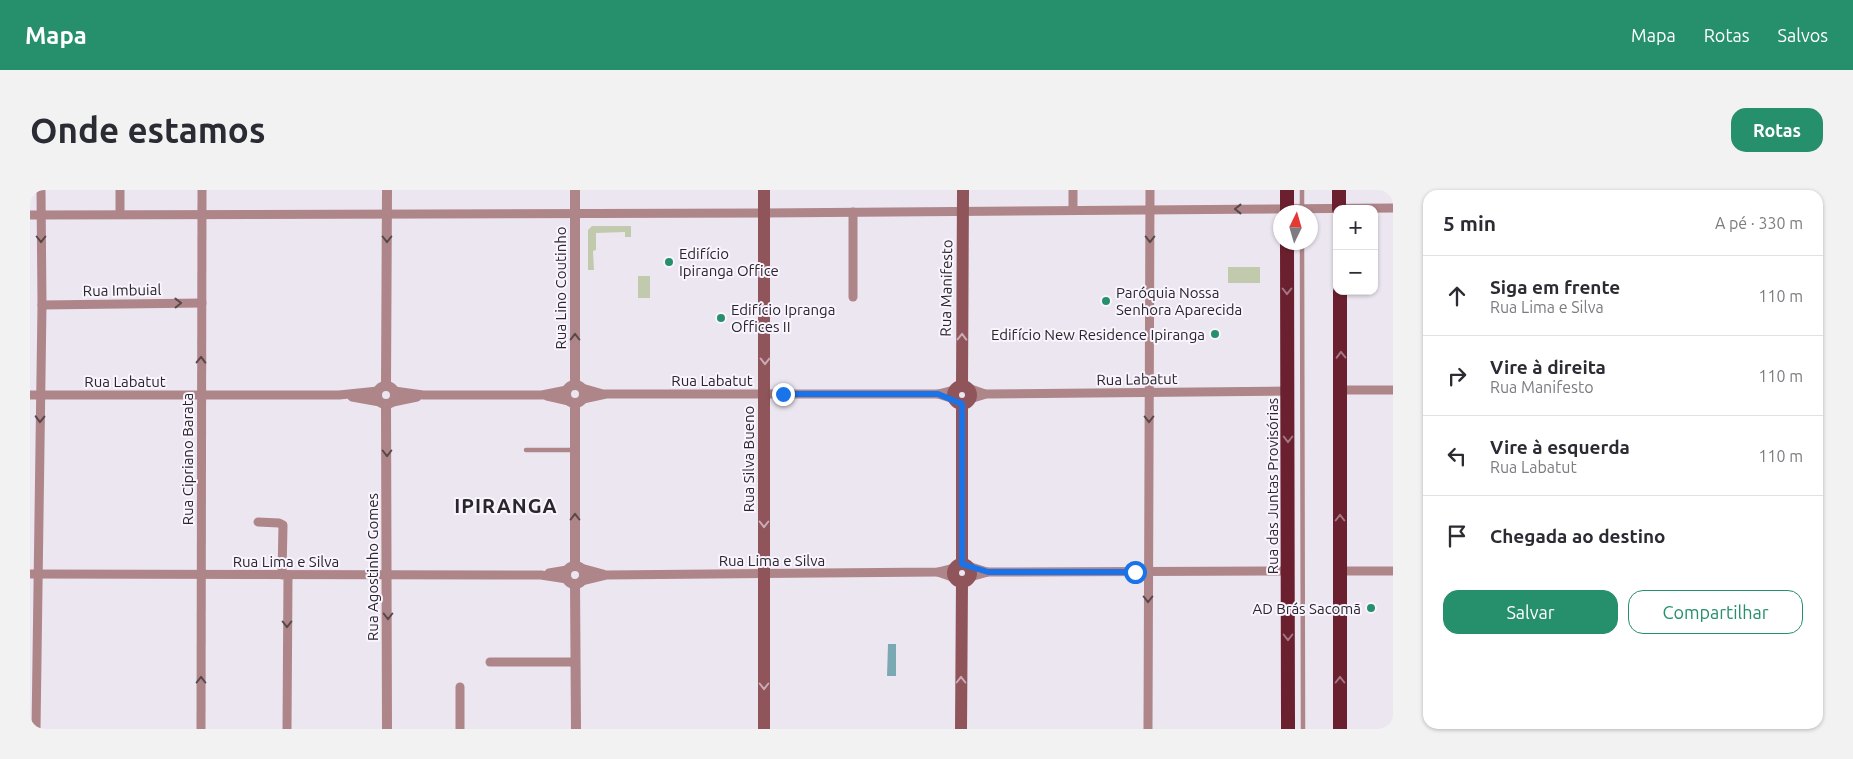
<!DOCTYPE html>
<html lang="pt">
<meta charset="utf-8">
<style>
:root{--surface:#fff;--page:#f2f2f3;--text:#2b2b33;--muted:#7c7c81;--line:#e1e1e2;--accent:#268f6c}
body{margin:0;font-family:Ubuntu,sans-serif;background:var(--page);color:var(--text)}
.controls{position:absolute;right:15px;top:15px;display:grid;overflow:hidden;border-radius:10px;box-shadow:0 1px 4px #0004}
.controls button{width:45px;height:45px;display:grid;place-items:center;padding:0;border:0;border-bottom:1px solid var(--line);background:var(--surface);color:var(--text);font:25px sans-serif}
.compass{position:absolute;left:1243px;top:15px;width:45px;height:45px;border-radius:50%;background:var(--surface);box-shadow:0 1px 4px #0004;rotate:5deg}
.stop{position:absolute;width:15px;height:15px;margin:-11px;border:4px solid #1a73e8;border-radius:50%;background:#fff}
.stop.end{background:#1a73e8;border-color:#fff;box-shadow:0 1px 5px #0008}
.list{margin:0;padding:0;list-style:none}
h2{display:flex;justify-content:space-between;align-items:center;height:65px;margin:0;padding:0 20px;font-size:21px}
h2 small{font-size:16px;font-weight:400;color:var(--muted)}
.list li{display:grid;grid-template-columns:32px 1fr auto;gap:15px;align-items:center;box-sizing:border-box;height:80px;padding:0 20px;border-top:1px solid var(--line)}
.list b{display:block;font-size:19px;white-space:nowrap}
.list p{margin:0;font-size:16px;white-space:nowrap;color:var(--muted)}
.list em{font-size:16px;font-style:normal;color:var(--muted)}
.actions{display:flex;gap:10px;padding:15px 20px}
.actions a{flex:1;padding:11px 0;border:1px solid var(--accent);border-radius:15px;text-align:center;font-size:18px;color:var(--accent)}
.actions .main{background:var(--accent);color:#fff}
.icon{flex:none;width:28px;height:28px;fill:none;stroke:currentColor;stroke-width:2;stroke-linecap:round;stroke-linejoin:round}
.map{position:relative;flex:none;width:1363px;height:539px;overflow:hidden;border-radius:15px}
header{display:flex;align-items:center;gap:30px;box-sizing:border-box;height:70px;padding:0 25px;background:var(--accent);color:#fff}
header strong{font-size:24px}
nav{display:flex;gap:28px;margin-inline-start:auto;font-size:18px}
.intro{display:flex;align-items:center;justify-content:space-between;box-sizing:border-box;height:120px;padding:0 30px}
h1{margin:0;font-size:35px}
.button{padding:12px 22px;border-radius:15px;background:var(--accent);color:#fff;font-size:18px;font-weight:700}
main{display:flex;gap:30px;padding:0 30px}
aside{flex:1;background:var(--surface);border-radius:15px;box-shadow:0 1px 4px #0004}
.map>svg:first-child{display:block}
</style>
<header>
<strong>Mapa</strong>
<nav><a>Mapa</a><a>Rotas</a><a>Salvos</a></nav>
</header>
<div class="intro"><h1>Onde estamos</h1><a class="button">Rotas</a></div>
<main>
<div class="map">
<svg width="1363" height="539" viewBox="0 0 1363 539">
<rect width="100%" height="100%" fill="#ece6f0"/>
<g fill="#c2caae">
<polygon points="562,36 601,36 601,47 595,47 595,42 566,43 566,60 563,61 564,80 558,80 558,40"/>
<rect x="1198" y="77" width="32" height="16"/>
<rect x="608" y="86" width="12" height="22"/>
</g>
<polygon fill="#7aa9b4" points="858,454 866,454 866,486 857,486"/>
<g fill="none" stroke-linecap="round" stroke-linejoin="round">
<g stroke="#ae8588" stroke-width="4.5">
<polyline points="1272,0 1272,19"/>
<polyline points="1272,52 1273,539"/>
<polyline points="496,260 544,260"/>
</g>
<g stroke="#ae8588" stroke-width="9">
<polyline points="1043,0 1043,20"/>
<polyline points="90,24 90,0"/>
<polyline points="0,25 734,23 1363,18"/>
<polyline points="823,107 823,22"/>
<polyline points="12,115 172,113"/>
<polyline points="552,198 573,204"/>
<polyline points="938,198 955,204"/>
<polyline points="1311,200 1363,200"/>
<polyline points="364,201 393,205 512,205 537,200"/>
<polyline points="908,204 924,209"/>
<polyline points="0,205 309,205 348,201"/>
<polyline points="517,206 539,211"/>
<polyline points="322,207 350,212"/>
<polyline points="553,209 576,204 908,204 924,200"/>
<polyline points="940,209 956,204 1258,201"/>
<polyline points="363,212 387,207"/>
<polyline points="228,332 249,333 253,335 252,385"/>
<polyline points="938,376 957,382"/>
<polyline points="551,378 573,384"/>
<polyline points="1310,381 1363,381"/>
<polyline points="908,382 925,388"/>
<polyline points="519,383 537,380"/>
<polyline points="0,384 511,385 537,389"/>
<polyline points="940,387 958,382 1258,381"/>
<polyline points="551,391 576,385 908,382 924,378"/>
<polyline points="460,472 545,472"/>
<polyline points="6,539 12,115 11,0"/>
<polyline points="171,539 172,0"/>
<polyline points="257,539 258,385"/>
<polyline points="430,539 430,497"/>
<polyline points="1118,539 1120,0"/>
</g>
<g stroke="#ae8588" stroke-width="10">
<polyline points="545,0 545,195"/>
<circle cx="545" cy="204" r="9"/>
<polyline points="356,196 357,0"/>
<circle cx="356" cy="205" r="9"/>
<polyline points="356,214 357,539"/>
<polyline points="545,376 545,214"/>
<circle cx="545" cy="385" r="9"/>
<polyline points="545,394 546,539"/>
</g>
<g stroke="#8f555b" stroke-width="12">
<polyline points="734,0 734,539"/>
<circle cx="932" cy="205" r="9"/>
<polyline points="932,196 933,0"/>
<polyline points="932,214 932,374"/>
<circle cx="932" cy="383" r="9"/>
<polyline points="931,539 932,392"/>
</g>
<g stroke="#6b202f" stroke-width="14">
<polyline points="1257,0 1257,22"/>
<polyline points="1309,19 1309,0"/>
<polyline points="1257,52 1258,539"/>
<polyline points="1310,539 1310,101"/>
</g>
</g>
<defs><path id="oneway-chevron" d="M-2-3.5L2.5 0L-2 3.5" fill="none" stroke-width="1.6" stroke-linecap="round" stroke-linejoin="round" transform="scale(1.25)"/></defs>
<g stroke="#58484c">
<use href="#oneway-chevron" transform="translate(1208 19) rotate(180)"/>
<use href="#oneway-chevron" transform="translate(11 49) rotate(90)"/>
<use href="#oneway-chevron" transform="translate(357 49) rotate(90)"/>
<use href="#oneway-chevron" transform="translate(1120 49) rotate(90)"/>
<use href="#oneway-chevron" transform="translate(148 113) rotate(-1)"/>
<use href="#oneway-chevron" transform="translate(545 147) rotate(-90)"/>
<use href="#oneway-chevron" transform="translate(171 170) rotate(-89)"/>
<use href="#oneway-chevron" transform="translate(10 229) rotate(91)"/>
<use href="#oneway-chevron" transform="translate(1119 229) rotate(90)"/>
<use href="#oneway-chevron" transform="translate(357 263) rotate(90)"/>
<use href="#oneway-chevron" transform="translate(545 327) rotate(-90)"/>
<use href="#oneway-chevron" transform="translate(1118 409) rotate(90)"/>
<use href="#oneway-chevron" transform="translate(358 426) rotate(90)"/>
<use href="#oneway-chevron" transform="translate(257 434) rotate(90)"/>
<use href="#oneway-chevron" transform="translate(171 490) rotate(-90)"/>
</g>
<g stroke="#a47582">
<use href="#oneway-chevron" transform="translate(1257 101) rotate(90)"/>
<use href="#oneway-chevron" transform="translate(1311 165) rotate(-91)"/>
<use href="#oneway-chevron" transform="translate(1258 249) rotate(90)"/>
<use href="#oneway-chevron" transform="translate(1310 328) rotate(-90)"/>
<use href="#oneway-chevron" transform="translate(1258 447) rotate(90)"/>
<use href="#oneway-chevron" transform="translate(1310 490) rotate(-90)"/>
</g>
<g stroke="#c9acb5">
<use href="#oneway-chevron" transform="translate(932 147) rotate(-89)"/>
<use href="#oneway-chevron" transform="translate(735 171) rotate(90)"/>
<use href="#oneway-chevron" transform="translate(734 334) rotate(90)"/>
<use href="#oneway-chevron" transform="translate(931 490) rotate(-90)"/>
<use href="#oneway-chevron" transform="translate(734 496) rotate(90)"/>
</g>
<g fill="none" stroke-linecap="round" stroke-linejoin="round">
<polyline stroke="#1a73e8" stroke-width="6" points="753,204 908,204 932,214 932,374 958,382 1105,382"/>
</g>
<g fill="#268f6c" stroke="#f9f4fe" stroke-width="2">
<circle cx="639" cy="72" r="5"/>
<circle cx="1076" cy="111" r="5"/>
<circle cx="691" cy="128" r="5"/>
<circle cx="1185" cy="144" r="5"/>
<circle cx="1341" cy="418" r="5"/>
</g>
<g text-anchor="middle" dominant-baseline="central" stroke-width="4" stroke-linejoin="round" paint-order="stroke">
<g font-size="15" fill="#29272b" stroke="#f9f4fe" text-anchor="start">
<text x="649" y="63">Edifício<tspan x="649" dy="17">Ipiranga Office</tspan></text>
<text x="1086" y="102">Paróquia Nossa<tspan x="1086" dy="17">Senhora Aparecida</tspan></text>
<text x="701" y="119">Edifício Ipranga<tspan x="701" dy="17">Offices II</tspan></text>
<text x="1175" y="144" text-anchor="end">Edifício New Residence Ipiranga</text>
<text x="1331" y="418" text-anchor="end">AD Brás Sacomã</text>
</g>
<g font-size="15" fill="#29272b" stroke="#f9f4fe">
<text transform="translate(530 98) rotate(-90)">Rua Lino Coutinho</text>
<text transform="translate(916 98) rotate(-89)">Rua Manifesto</text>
<text transform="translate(92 100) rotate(-1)">Rua Imbuial</text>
<text transform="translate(1107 189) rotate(-1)">Rua Labatut</text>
<text x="682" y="190">Rua Labatut</text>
<text x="95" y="191">Rua Labatut</text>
<text transform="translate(157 269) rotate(-90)">Rua Cipriano Barata</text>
<text transform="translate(718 269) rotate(-90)">Rua Silva Bueno</text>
<text transform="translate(1242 296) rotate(-90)">Rua das Juntas Provisórias</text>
<text x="742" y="370">Rua Lima e Silva</text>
<text x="256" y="371">Rua Lima e Silva</text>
<text transform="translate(342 377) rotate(-90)">Rua Agostinho Gomes</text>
</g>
<g font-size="20" font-weight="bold" letter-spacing="1" fill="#29272b" stroke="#f9f4fe">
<text x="476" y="315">IPIRANGA</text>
</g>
</g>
</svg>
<div class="controls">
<button>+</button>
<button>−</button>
</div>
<svg class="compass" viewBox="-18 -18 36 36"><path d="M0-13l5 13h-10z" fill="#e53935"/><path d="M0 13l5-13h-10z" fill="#7c7c81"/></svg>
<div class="stop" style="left:1105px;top:382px"></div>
<div class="stop end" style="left:753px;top:204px"></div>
</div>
<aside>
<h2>5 min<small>A pé · 330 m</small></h2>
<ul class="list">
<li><svg class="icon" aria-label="ahead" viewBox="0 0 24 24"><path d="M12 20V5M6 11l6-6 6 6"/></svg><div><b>Siga em frente</b><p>Rua Lima e Silva</p></div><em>110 m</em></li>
<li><svg class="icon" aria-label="right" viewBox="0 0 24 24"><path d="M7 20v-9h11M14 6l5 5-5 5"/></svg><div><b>Vire à direita</b><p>Rua Manifesto</p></div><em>110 m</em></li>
<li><svg class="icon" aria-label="left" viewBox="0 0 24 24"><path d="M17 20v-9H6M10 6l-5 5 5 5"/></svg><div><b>Vire à esquerda</b><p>Rua Labatut</p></div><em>110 m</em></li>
<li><svg class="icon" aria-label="arrive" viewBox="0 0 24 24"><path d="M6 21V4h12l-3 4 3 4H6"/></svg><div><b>Chegada ao destino</b></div></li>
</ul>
<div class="actions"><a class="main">Salvar</a><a>Compartilhar</a></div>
</aside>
</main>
